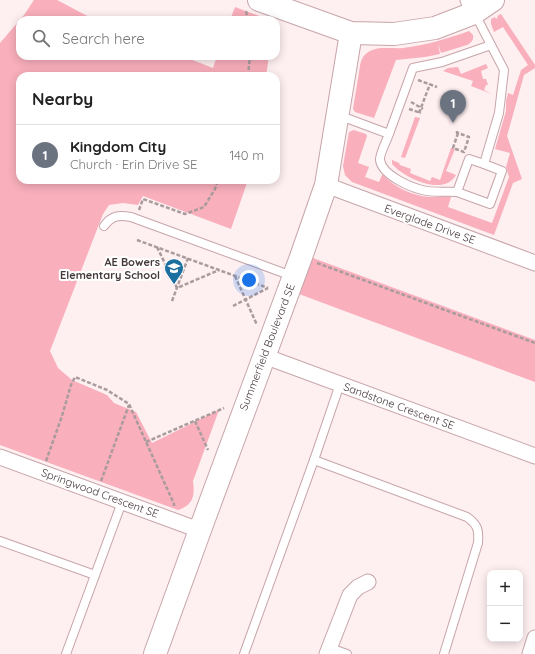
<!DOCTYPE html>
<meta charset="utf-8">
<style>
:root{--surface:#fff;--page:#f6f6f6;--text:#222;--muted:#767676;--line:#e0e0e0;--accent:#1b70a0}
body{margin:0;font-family:Quicksand,sans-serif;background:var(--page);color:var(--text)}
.controls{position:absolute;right:12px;bottom:12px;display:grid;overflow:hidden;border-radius:8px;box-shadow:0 2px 10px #0003}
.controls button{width:36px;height:36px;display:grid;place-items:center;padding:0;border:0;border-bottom:1px solid var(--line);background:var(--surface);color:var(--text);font:20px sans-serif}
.you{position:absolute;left:249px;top:280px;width:14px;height:14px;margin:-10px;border:3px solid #fff;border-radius:50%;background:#1a73e8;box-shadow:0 0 0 6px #1a73e833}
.badge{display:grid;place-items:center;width:26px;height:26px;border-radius:50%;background:var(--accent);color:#fff;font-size:13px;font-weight:700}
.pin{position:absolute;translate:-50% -33px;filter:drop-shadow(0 1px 2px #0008)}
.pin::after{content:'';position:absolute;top:21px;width:14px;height:12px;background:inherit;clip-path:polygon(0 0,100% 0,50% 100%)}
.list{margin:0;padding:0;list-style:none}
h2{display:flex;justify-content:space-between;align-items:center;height:52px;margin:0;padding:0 16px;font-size:17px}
h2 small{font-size:13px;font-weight:400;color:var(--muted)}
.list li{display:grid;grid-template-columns:26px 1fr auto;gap:12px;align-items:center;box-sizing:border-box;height:60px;padding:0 16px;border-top:1px solid var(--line)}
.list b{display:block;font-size:15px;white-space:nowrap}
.list p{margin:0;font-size:13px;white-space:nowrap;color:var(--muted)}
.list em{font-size:13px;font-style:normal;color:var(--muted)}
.icon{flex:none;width:22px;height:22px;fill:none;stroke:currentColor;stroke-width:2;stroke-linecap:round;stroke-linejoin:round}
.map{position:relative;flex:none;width:535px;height:654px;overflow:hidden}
.search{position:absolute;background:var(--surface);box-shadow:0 2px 10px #0003;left:16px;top:16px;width:264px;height:44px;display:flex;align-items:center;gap:10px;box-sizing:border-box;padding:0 14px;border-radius:12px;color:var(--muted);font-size:15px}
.panel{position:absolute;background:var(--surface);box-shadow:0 2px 10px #0003;left:16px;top:72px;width:264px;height:112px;border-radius:12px}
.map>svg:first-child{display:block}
</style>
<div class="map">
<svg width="535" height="654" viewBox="0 0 535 654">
<rect width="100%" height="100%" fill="#feeff1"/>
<g fill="#f9afbc">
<path d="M34,0H57L95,20H20V56H182L213,68L217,56H269L266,76H20V180H248L231,229L143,196L138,205L123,203L109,205L103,214L50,351L58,368L72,380L107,395L114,403L136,412L152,443L219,410L193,481C195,496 193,505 178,510L0,445V43L24,15Z"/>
<polygon points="235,7 270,20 230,20"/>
<path d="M501,14L535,65V68L524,75L507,136L522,179L513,183L494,235L352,182L345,175L343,166L349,132L354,130L366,134L367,136L358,163L369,167L365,177L379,182L382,175H383C394,187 413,196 429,197C436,197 443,196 451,197L448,207L492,223L509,177L506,167L510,153L495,149L506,111V101L508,93L513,95L521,70L528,65L503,27L494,32L491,24V19L495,17L496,19L498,17L497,16Z"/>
<path d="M469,31L473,35C474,40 471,43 467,45L441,53L438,43L440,54L425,57L396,60L374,118L355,112L353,109L360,66C361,59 364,54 370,51C379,46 393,49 403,48C426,45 447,39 469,31Z"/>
<polygon points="486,64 488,68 481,71 483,79 486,79 488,85 486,85 484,90 492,94 471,86 473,81 443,71 448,68 458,67 461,74"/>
<polygon points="415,117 420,118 405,158 401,157"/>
<path d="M451,148L455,149L446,171L456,175C444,197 404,178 392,164V160L399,163L400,165L411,169L410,173L430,181L432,177L440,180Z"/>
<polygon points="313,258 535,340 535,382 299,294"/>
</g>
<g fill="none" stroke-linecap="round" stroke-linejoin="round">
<defs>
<g id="lane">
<polyline points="475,14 491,45"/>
<path d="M338,115L389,134C387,140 379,155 380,160C382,175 410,187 422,190C433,193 446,191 457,192L469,159L484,164L499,113L504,70L491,45L442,62L413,68L389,134"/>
<polyline points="457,192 490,204 502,171 484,164"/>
<path d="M104,226C112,215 119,215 131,217L292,276"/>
<path d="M314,460L467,517C478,525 479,530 478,543L444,654"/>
<polyline points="0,541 95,575"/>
<polyline points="330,648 347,654"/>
<polyline points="66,654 122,502"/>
<polyline points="244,654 314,460 340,384"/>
</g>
<g id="street">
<polyline points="468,0 474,13"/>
<polyline points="326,185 535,263"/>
<polyline points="264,356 535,456"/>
<polyline points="0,457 199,530"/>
<polyline points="327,654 350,595 358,587 368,582"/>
<polyline points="530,654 535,638"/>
</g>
<g id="secondary">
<polyline points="259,0 351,33 394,34 435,28 474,13 493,0"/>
<polyline points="155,654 204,519 301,257 326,185 351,33"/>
</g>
</defs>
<use href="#lane" stroke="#c7a5aa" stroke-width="10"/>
<use href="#street" stroke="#c7a5aa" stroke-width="17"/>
<use href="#secondary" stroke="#c7a5aa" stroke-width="24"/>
<g stroke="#aa9b9d" stroke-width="2.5" stroke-dasharray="4 2" stroke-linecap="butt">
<polyline points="246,11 248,20"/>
<polyline points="248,76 250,56"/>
<polyline points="418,80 437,87"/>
<polyline points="411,102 423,109"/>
<polyline points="409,109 421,113"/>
<polyline points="419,113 430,84"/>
<polyline points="457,131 457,133 458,133 469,137 464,152 453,148 458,133"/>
<polyline points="139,210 143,199 185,214 204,207 215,189 218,180"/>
<polyline points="137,240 268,288"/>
<polyline points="157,247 177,288 219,270"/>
<polyline points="317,263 535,343"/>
<polyline points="235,276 257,325"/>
<polyline points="172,301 188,258"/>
<polyline points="233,306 268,288"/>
<polyline points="195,421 208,450"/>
<polyline points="146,442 224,408"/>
<polyline points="46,461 62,416 71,385 75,377 107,390 129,404 174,504 174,506"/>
<polyline points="101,481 129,405"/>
</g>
<use href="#lane" stroke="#fff" stroke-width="8"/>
<use href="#street" stroke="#fff" stroke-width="15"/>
<use href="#secondary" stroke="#fff" stroke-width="22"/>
</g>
<defs>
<symbol id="school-pin" viewBox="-11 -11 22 30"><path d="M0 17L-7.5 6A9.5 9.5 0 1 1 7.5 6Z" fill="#1b70a0" stroke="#fff"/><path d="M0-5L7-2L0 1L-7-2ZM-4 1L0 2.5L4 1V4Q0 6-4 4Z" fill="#fff"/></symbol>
</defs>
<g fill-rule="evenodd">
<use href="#school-pin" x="163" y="257" width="22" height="30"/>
</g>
<g text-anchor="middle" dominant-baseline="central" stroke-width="4" stroke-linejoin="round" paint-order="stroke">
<g font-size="11" fill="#45383a" stroke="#fff">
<text transform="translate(430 224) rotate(20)">Everglade Drive SE</text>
<text transform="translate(267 347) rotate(-69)">Summerfield Boulevard SE</text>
<text transform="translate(399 406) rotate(20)">Sandstone Crescent SE</text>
<text transform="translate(100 493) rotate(20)">Springwood Crescent SE</text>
</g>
<g font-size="11" font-weight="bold" fill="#45383a" stroke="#fff" text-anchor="end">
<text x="160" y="262">AE Bowers<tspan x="160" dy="13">Elementary School</tspan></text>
</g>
</g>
</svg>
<div class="controls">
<button>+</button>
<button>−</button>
</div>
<div class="you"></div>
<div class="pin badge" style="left:453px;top:123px;background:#6b7280">1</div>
<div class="search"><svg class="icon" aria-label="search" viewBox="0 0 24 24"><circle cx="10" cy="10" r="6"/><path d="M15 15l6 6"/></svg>Search here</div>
<section class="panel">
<h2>Nearby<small></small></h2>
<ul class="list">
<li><span class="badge" style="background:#6b7280">1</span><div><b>Kingdom City</b><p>Church · Erin Drive SE</p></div><em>140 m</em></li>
</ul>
</section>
</div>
